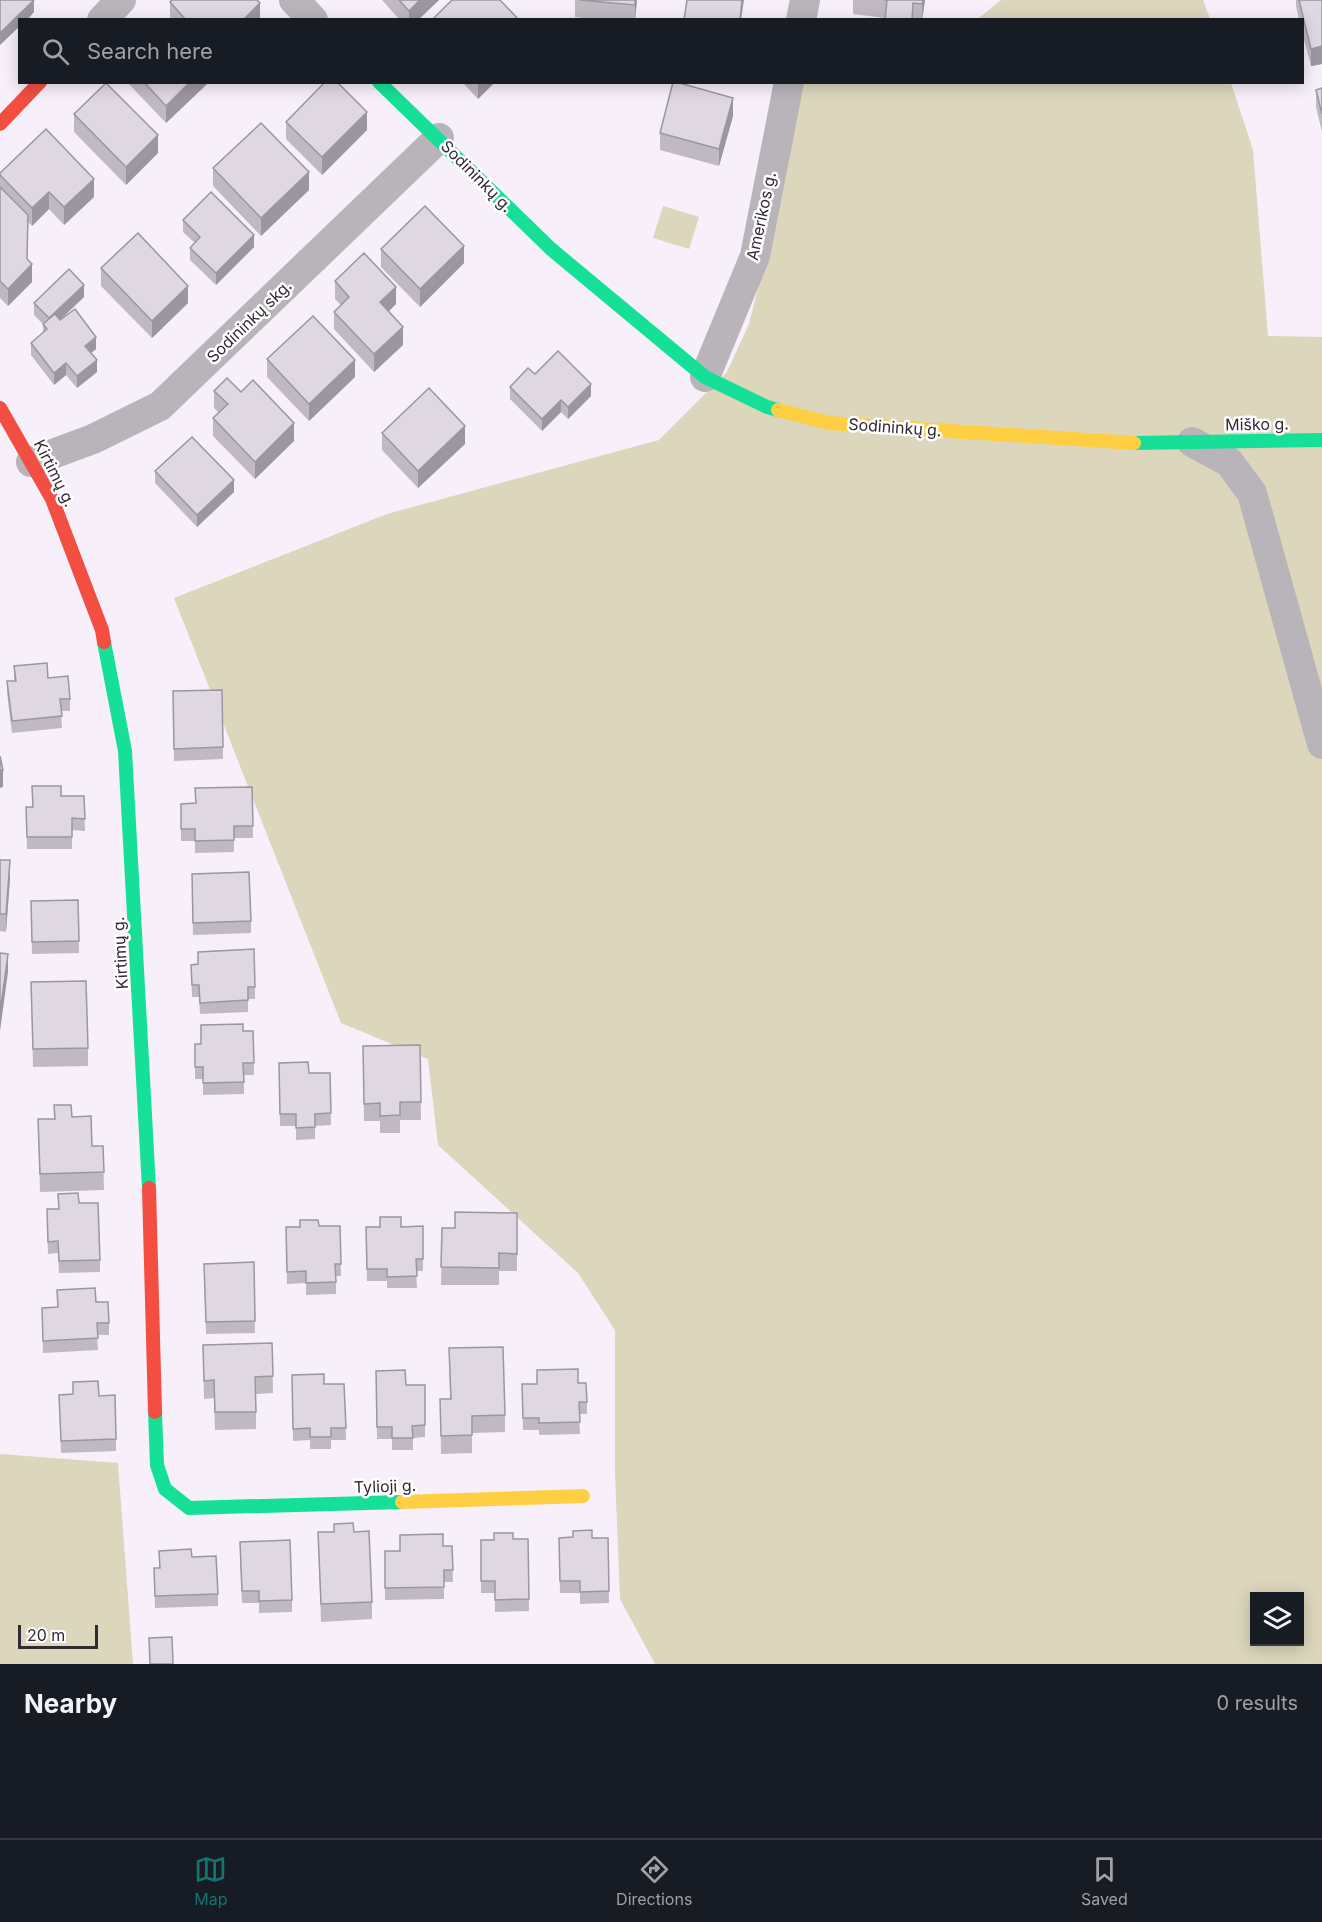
<!DOCTYPE html>
<meta charset="utf-8">
<style>
:root{--surface:#171b24;--page:#20242c;--text:#f1f3f6;--muted:#9ea1a6;--line:#363941;--accent:#0f766e}
body{margin:0;font-family:Inter,sans-serif;background:var(--page);color:var(--text)}
.controls{position:absolute;right:18px;bottom:18px;display:grid;overflow:hidden;border-radius:0px;box-shadow:0 3px 15px #0003}
.controls button{width:54px;height:54px;display:grid;place-items:center;padding:0;border:0;border-bottom:2px solid var(--line);background:var(--surface);color:var(--text);font:30px sans-serif}
.scale{position:absolute;left:18px;bottom:15px;width:80px;box-sizing:border-box;padding-left:6px;border:3px solid #322934;border-top:0;font-size:16px;line-height:21px;white-space:nowrap;color:#322934;-webkit-text-stroke:4px #fff;paint-order:stroke}
.list{margin:0;padding:0;list-style:none}
h2{display:flex;justify-content:space-between;align-items:center;height:78px;margin:0;padding:0 24px;font-size:26px}
h2 small{font-size:20px;font-weight:400;color:var(--muted)}
.icon{flex:none;width:33px;height:33px;fill:none;stroke:currentColor;stroke-width:2;stroke-linecap:round;stroke-linejoin:round}
.map{position:relative;flex:none;width:1322px;height:1664px;overflow:hidden}
.search{position:absolute;background:var(--surface);box-shadow:0 3px 15px #0003;left:18px;right:18px;top:18px;height:66px;display:flex;align-items:center;gap:15px;box-sizing:border-box;padding:0 21px;border-radius:0px;color:var(--muted);font-size:22px}
.sheet{height:174px;background:var(--surface)}
nav{display:flex;justify-content:space-around;align-items:center;box-sizing:border-box;height:84px;border-top:2px solid var(--line);background:var(--surface);font-size:16px;color:var(--muted)}
nav a{display:grid;justify-items:center;gap:3px}
nav .on{color:var(--accent)}
.map>svg:first-child{display:block}
</style>
<div class="map">
<svg width="1322" height="1664" viewBox="0 0 1322 1664">
<rect width="100%" height="100%" fill="#f7eff9"/>
<g fill="#dbd6bc" fill-rule="evenodd">
<polygon points="1001,0 1203,0 1210,19 978,19"/>
<path d="M803,83H1231L1253,150L1268,336L1322,337V1664H655L620,1599L615,1473V1330L578,1273L438,1145L428,1059L341,1023L174,598L387,514L659,440L727,372L749,324L782,192ZM1254,1596H1300V1642H1254Z"/>
<polygon points="663,206 699,217 689,249 653,238"/>
<polygon points="0,1454 118,1463 133,1664 0,1664"/>
</g>
<g fill="none" stroke-linecap="round" stroke-linejoin="round">
<g stroke="#b9b4ba" stroke-width="30">
<polyline points="294,0 313,20"/>
<polyline points="102,20 121,0"/>
<polyline points="801,20 805,0"/>
<polyline points="705,377 755,256 789,82"/>
<polyline points="1192,442 1229,462 1252,493 1322,744"/>
<polyline points="31,462 93,439 160,406 439,138"/>
</g>
<g stroke="#16e098" stroke-width="14">
<polyline points="379,82 551,249 705,377 767,407 778,410"/>
<polyline points="1134,443 1322,440"/>
<polyline points="104,642 125,751 149,1188"/>
<polyline points="155,1412 157,1465 165,1489 189,1508 402,1502"/>
</g>
<g stroke="#ffcf43" stroke-width="14">
<polyline points="778,410 829,423 1134,443"/>
<polyline points="402,1502 583,1496"/>
</g>
<g stroke="#f24e42" stroke-width="14">
<polyline points="0,124 40,82"/>
<polyline points="0,408 52,499 102,630 104,642"/>
<polyline points="149,1188 155,1412"/>
</g>
</g>
<g fill="#c0b9c2">
<polygon points="382,0 439,0 418,20 400,20"/>
<polygon points="575,0 637,0 635,20 599,20 575,17"/>
<polygon points="853,0 925,0 922,20 885,20 885,18 853,14"/>
<polygon points="1296,0 1322,0 1322,64 1311,66 1302,32 1302,20 1299,20 1296,6"/>
<polygon points="170,2 260,20 170,20"/>
<polygon points="127,82 207,82 207,84 166,123"/>
<polygon points="462,82 495,82 478,99"/>
<polygon points="1322,88 1322,132 1316,107 1316,90"/>
<polygon points="74,114 158,153 126,185 74,132"/>
<polygon points="733,116 719,166 660,150 660,133"/>
<polygon points="286,122 367,130 322,175 286,139"/>
<polygon points="213,168 309,190 261,236 213,186"/>
<polygon points="0,173 94,197 64,225 49,209 32,226 28,222 27,260 32,282 8,306 0,298"/>
<polygon points="183,220 254,247 216,285 190,260 190,248 195,243 183,232"/>
<polygon points="381,249 464,263 420,307 381,267"/>
<polygon points="101,268 188,303 152,338 101,286"/>
<polygon points="335,281 396,304 388,312 403,345 374,372 334,329 334,312 341,305 335,299"/>
<polygon points="84,297 60,320 96,349 91,353 97,372 77,388 66,375 54,385 31,355 31,343 43,333 43,324 34,315 34,303"/>
<polygon points="267,359 355,377 309,421 267,377"/>
<polygon points="535,374 591,396 568,419 561,412 542,431 510,399 510,387"/>
<polygon points="214,391 241,392 294,441 255,479 213,436 213,418 219,413 214,408"/>
<polygon points="382,433 465,444 418,488 382,450"/>
<polygon points="155,471 234,492 197,527 155,483"/>
<polygon points="14,666 48,678 70,699 70,711 61,711 62,728 12,733 7,693 7,681 14,681"/>
<polygon points="222,690 223,759 174,761 173,703"/>
<polygon points="252,787 253,838 234,838 234,852 195,853 195,841 181,841 181,804 195,803"/>
<polygon points="61,796 84,796 85,831 72,830 72,849 27,849 26,807 32,807"/>
<polygon points="0,860 10,878 6,932 0,931"/>
<polygon points="192,874 251,921 251,933 193,935"/>
<polygon points="78,900 79,953 32,954 31,901"/>
<polygon points="191,965 255,987 255,999 248,999 248,1012 200,1014 199,997 192,997"/>
<polygon points="31,982 88,1048 88,1066 33,1067"/>
<polygon points="243,1031 253,1031 254,1075 244,1075 244,1094 203,1095 203,1079 195,1079 195,1044 201,1044"/>
<polygon points="420,1045 421,1120 400,1120 400,1133 380,1133 380,1121 364,1121 363,1046"/>
<polygon points="279,1063 309,1073 330,1073 331,1125 315,1126 315,1139 296,1140 296,1126 280,1126"/>
<polygon points="72,1117 92,1146 103,1146 104,1190 40,1192 38,1119 54,1119"/>
<polygon points="79,1203 100,1260 100,1272 59,1273 58,1253 48,1254 47,1221 58,1209"/>
<polygon points="517,1213 517,1271 499,1271 499,1285 441,1285 442,1228 455,1228"/>
<polygon points="340,1226 341,1276 336,1276 336,1294 306,1295 306,1283 287,1284 286,1227"/>
<polygon points="423,1226 423,1271 416,1271 417,1288 387,1288 387,1281 367,1281 366,1227"/>
<polygon points="254,1262 255,1333 206,1334 204,1276"/>
<polygon points="57,1290 96,1302 109,1323 109,1335 97,1335 98,1350 43,1353 42,1308 57,1307"/>
<polygon points="272,1343 273,1393 256,1394 256,1429 215,1430 214,1398 204,1399 203,1345"/>
<polygon points="449,1348 505,1415 505,1432 472,1433 472,1453 441,1454 440,1399 450,1399"/>
<polygon points="376,1371 406,1385 425,1385 425,1437 413,1438 413,1450 392,1450 392,1439 377,1439"/>
<polygon points="292,1375 324,1384 344,1384 346,1440 331,1440 331,1449 310,1449 310,1440 293,1441"/>
<polygon points="578,1383 587,1402 587,1414 579,1414 580,1434 539,1435 539,1430 523,1430 522,1384"/>
<polygon points="59,1395 99,1396 116,1439 116,1451 61,1453"/>
<polygon points="318,1532 354,1532 372,1602 372,1619 321,1622"/>
<polygon points="559,1538 608,1538 609,1603 580,1604 580,1593 560,1593"/>
<polygon points="528,1539 529,1611 495,1612 495,1593 481,1593 481,1540"/>
<polygon points="443,1546 452,1546 453,1582 444,1582 444,1599 385,1600 385,1551 400,1551"/>
<polygon points="159,1551 218,1594 218,1606 155,1608 154,1568 159,1568"/>
<polygon points="240,1554 292,1600 292,1612 259,1613 259,1603 242,1603"/>
</g>
<g fill="#9c969e">
<polygon points="34,0 34,12 27,20 20,20 20,26 0,45 0,33"/>
<polygon points="420,0 439,0 418,20 409,20 409,11"/>
<polygon points="635,0 637,0 635,20"/>
<polygon points="742,0 744,0 741,20 740,20"/>
<polygon points="923,0 925,0 922,20 922,4"/>
<polygon points="260,3 260,20 243,20"/>
<polygon points="1322,46 1322,64 1311,66 1311,49"/>
<polygon points="190,82 207,82 207,84 166,123 166,106"/>
<polygon points="478,82 495,82 478,99"/>
<polygon points="733,98 733,116 719,166 719,149"/>
<polygon points="367,112 367,130 322,175 322,157"/>
<polygon points="158,135 158,153 126,185 126,167"/>
<polygon points="309,172 309,190 261,236 261,218"/>
<polygon points="94,179 94,197 64,225 64,207"/>
<polygon points="49,192 49,209 32,226 32,208"/>
<polygon points="254,235 254,247 216,285 216,273"/>
<polygon points="464,246 464,263 420,307 420,289"/>
<polygon points="32,264 32,282 8,306 8,289"/>
<polygon points="84,285 84,297 49,330 49,318"/>
<polygon points="188,286 188,303 152,338 152,321"/>
<polygon points="396,287 396,304 380,320 380,302"/>
<polygon points="403,327 403,345 374,372 374,354"/>
<polygon points="96,337 96,349 85,358 85,346"/>
<polygon points="97,360 97,372 77,388 77,376"/>
<polygon points="355,360 355,377 309,421 309,404"/>
<polygon points="66,363 66,375 54,385 54,373"/>
<polygon points="591,384 591,396 568,419 568,407"/>
<polygon points="561,400 561,412 542,431 542,419"/>
<polygon points="294,423 294,441 255,479 255,462"/>
<polygon points="465,426 465,444 418,488 418,471"/>
<polygon points="234,480 234,492 197,527 197,515"/>
<polygon points="0,770 3,770 3,787 0,788"/>
<polygon points="10,860 10,878 6,932 6,914"/>
<polygon points="8,954 8,972 0,1031 0,1013"/>
</g>
<g fill="#dfd7e1" stroke="#9c969e" stroke-width="1.5">
<polygon points="0,0 34,0 0,33"/>
<polygon points="172,0 257,0 260,3 243,20 186,20 170,2"/>
<polygon points="399,0 420,0 409,11"/>
<polygon points="452,0 500,0 519,20 432,20"/>
<polygon points="580,0 635,0 635,5"/>
<polygon points="687,0 742,0 740,20 684,20"/>
<polygon points="884,0 923,0 922,4 913,3 912,20 885,20 887,0"/>
<polygon points="1299,0 1322,0 1322,46 1311,49"/>
<polygon points="144,82 190,82 166,106"/>
<polygon points="325,82 337,82 367,112 322,157 286,122"/>
<polygon points="673,82 676,82 733,98 719,149 660,133"/>
<polygon points="106,83 158,135 126,167 74,114"/>
<polygon points="1322,88 1322,114 1316,90"/>
<polygon points="261,123 309,172 261,218 213,168"/>
<polygon points="46,129 94,179 64,207 49,192 32,208 0,175 0,173"/>
<polygon points="0,187 28,215 27,259 32,264 8,289 0,281"/>
<polygon points="211,192 254,235 216,273 190,248 200,237 183,220"/>
<polygon points="425,206 464,246 420,289 381,249"/>
<polygon points="138,233 188,286 152,321 101,268"/>
<polygon points="364,253 396,287 380,302 403,327 374,354 334,312 349,297 335,281"/>
<polygon points="69,269 84,285 49,318 34,303"/>
<polygon points="75,309 96,337 85,346 97,360 77,376 66,363 54,373 31,343 47,329 43,324 55,314 60,320"/>
<polygon points="313,316 355,360 309,404 267,359"/>
<polygon points="558,351 591,384 568,407 561,400 542,419 510,387 528,368 535,374"/>
<polygon points="227,378 241,392 253,380 294,423 255,462 213,418 228,404 214,391"/>
<polygon points="429,388 465,426 418,471 382,433"/>
<polygon points="192,437 234,480 197,515 155,471"/>
<polygon points="47,663 48,678 68,676 70,699 60,699 62,716 12,721 7,681 16,681 14,666"/>
<polygon points="222,690 223,747 174,749 173,691"/>
<polygon points="0,756 3,770 0,770"/>
<polygon points="32,786 61,786 61,796 84,796 85,819 72,818 72,837 27,837 26,807 33,807"/>
<polygon points="252,787 253,826 234,826 234,840 195,841 195,829 181,829 181,804 196,803 195,788"/>
<polygon points="0,860 10,860 6,914 0,914"/>
<polygon points="249,872 251,921 193,923 192,874"/>
<polygon points="78,900 79,941 32,942 31,901"/>
<polygon points="254,949 255,987 248,987 248,1000 200,1003 199,985 192,985 191,965 198,964 198,952"/>
<polygon points="0,953 8,954 0,1013"/>
<polygon points="86,981 88,1048 33,1049 31,982"/>
<polygon points="243,1024 243,1031 253,1031 254,1063 243,1063 244,1082 203,1083 203,1067 195,1067 195,1044 201,1044 201,1025"/>
<polygon points="420,1045 421,1102 400,1102 400,1115 380,1116 380,1103 364,1104 363,1046"/>
<polygon points="308,1062 309,1073 330,1073 331,1113 315,1114 315,1127 296,1128 296,1114 280,1114 279,1063"/>
<polygon points="54,1105 71,1105 72,1117 91,1116 92,1146 103,1146 104,1172 40,1174 38,1119 55,1119"/>
<polygon points="78,1193 79,1203 98,1203 100,1260 59,1261 58,1241 48,1242 47,1209 59,1209 58,1194"/>
<polygon points="455,1212 517,1213 517,1254 499,1253 499,1268 441,1267 442,1228 455,1228"/>
<polygon points="380,1217 401,1217 401,1227 423,1226 423,1259 416,1259 417,1276 387,1277 387,1269 367,1269 366,1227 380,1227"/>
<polygon points="300,1220 318,1220 319,1226 340,1226 341,1264 335,1264 336,1282 306,1283 306,1271 287,1272 286,1227 300,1227"/>
<polygon points="254,1262 255,1321 206,1322 204,1264"/>
<polygon points="95,1288 96,1302 108,1302 109,1323 97,1323 98,1338 43,1341 42,1308 58,1307 57,1290"/>
<polygon points="272,1343 273,1376 255,1377 256,1412 215,1412 214,1380 204,1381 203,1345"/>
<polygon points="503,1347 505,1415 472,1416 472,1435 441,1436 440,1399 451,1399 449,1348"/>
<polygon points="578,1369 578,1383 586,1383 587,1402 579,1402 580,1422 539,1423 539,1418 523,1418 522,1384 537,1384 537,1370"/>
<polygon points="405,1370 406,1385 425,1385 425,1425 412,1426 413,1438 392,1438 392,1427 377,1427 376,1371"/>
<polygon points="324,1374 324,1384 344,1384 346,1428 331,1428 331,1437 310,1437 310,1428 293,1429 292,1375"/>
<polygon points="98,1381 99,1396 115,1395 116,1439 61,1441 59,1395 73,1394 73,1382"/>
<polygon points="353,1523 354,1532 369,1531 372,1602 321,1604 318,1532 334,1532 334,1524"/>
<polygon points="592,1530 592,1538 608,1538 609,1591 580,1592 580,1581 560,1581 559,1538 573,1537 573,1531"/>
<polygon points="494,1533 513,1533 513,1539 528,1539 529,1599 495,1600 495,1581 481,1581 481,1540 494,1540"/>
<polygon points="443,1534 443,1546 452,1546 453,1570 444,1570 444,1587 385,1588 385,1551 400,1551 400,1535"/>
<polygon points="290,1540 292,1600 259,1601 259,1591 242,1591 240,1542"/>
<polygon points="191,1549 192,1557 216,1556 218,1594 155,1596 154,1568 160,1568 159,1551"/>
<polygon points="172,1637 173,1664 150,1664 149,1638"/>
</g>
<g text-anchor="middle" dominant-baseline="central" stroke-width="5" stroke-linejoin="round" paint-order="stroke">
<g font-size="16" fill="#322934" stroke="#fff">
<text transform="translate(477 176) rotate(45)">Sodininkų g.</text>
<text transform="translate(761 216) rotate(-78)">Amerikos g.</text>
<text transform="translate(249 321) rotate(-44)">Sodininkų skg.</text>
<text transform="translate(1257 424) rotate(-1)">Miško g.</text>
<text transform="translate(895 427) rotate(4)">Sodininkų g.</text>
<text transform="translate(55 473) rotate(63)">Kirtimų g.</text>
<text transform="translate(120 953) rotate(-93)">Kirtimų g.</text>
<text transform="translate(385 1486) rotate(-2)">Tylioji g.</text>
</g>
</g>
</svg>
<div class="controls">
<button><svg class="icon" aria-label="layers" viewBox="0 0 24 24"><path d="M12 4l9 5-9 5-9-5zM3 14l9 5 9-5"/></svg></button>
</div>
<div class="scale">20 m</div>
<div class="search"><svg class="icon" aria-label="search" viewBox="0 0 24 24"><circle cx="10" cy="10" r="6"/><path d="M15 15l6 6"/></svg>Search here</div>
</div>
<section class="sheet">
<h2>Nearby<small>0 results</small></h2>
<ul class="list">
</ul>
</section>
<nav>
<a class="on"><svg class="icon" aria-label="map" viewBox="0 0 24 24"><path d="M3 6l6-2 6 2 6-2v14l-6 2-6-2-6 2zM9 4v14M15 6v14"/></svg>Map</a>
<a><svg class="icon" aria-label="directions" viewBox="0 0 24 24"><path d="M12 3l9 9-9 9-9-9zM9 14v-3h6M13 9l2 2-2 2"/></svg>Directions</a>
<a><svg class="icon" aria-label="saved" viewBox="0 0 24 24"><path d="M7 4h10v16l-5-4-5 4z"/></svg>Saved</a>
</nav>
